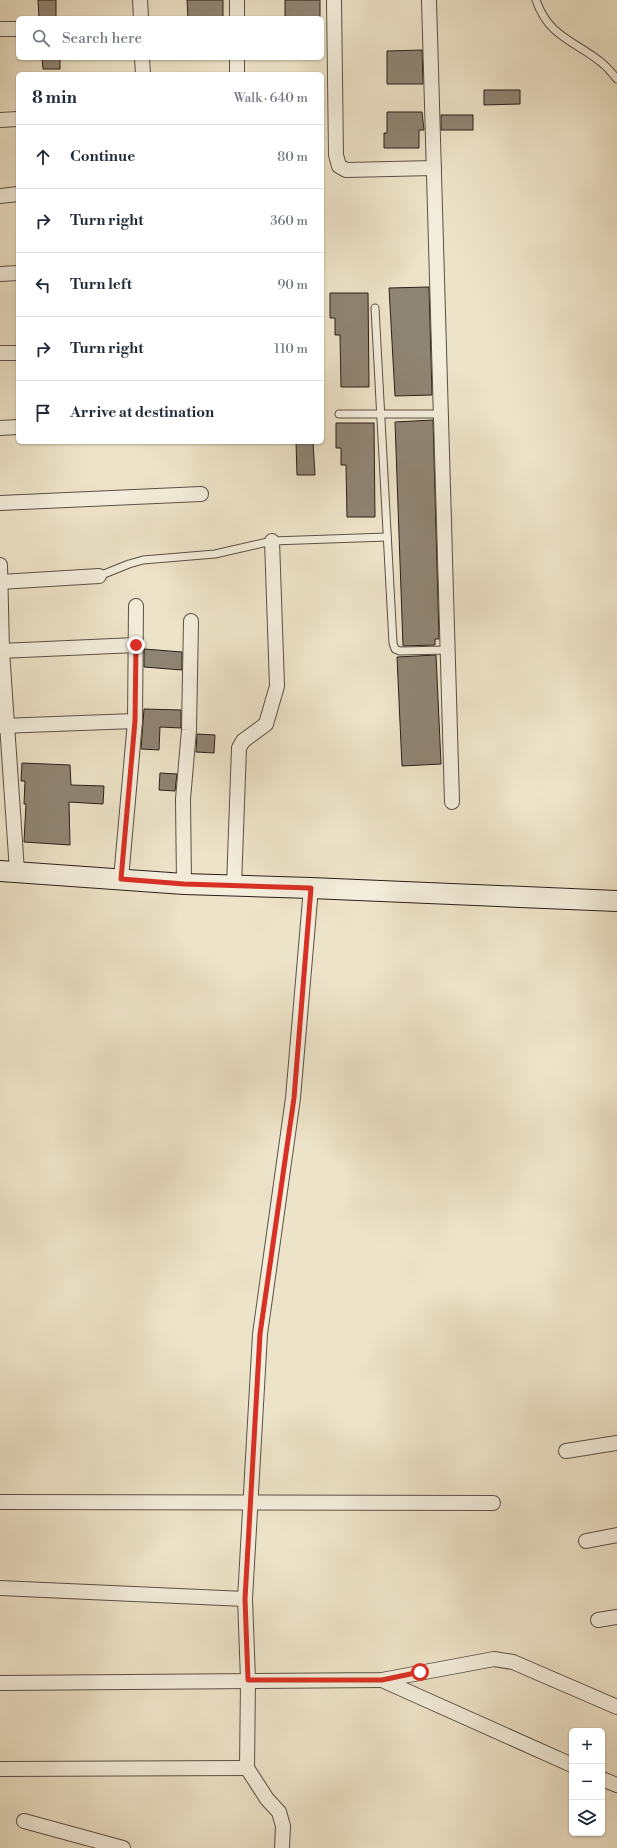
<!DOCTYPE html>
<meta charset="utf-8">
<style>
:root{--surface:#fff;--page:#f2f2f3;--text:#1f2937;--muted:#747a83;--line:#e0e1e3}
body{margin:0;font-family:"Libre Bodoni",serif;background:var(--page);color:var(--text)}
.controls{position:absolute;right:12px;bottom:12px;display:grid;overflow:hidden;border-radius:6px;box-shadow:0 1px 3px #0004}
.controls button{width:36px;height:36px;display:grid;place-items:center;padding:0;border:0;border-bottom:1px solid var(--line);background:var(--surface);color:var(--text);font:20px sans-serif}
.stop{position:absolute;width:12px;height:12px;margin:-9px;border:3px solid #d93025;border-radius:50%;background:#fff}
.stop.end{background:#d93025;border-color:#fff;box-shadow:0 1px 4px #0008}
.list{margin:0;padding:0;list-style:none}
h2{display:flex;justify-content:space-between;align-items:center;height:52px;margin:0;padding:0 16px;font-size:17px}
h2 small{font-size:13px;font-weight:400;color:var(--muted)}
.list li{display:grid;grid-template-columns:26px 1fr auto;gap:12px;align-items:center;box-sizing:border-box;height:64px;padding:0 16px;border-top:1px solid var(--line)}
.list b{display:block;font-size:15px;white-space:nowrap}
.list em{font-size:13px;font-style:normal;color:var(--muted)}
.icon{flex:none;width:22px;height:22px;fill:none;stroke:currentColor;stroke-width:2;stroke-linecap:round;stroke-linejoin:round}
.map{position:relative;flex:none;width:617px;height:1848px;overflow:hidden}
.search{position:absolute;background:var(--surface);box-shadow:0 1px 3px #0004;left:16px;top:16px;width:308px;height:44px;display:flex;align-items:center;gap:10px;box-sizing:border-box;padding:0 14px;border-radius:6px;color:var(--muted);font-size:15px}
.panel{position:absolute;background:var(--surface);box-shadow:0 1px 3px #0004;left:16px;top:72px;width:308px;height:372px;border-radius:6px}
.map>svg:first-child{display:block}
</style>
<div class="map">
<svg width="617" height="1848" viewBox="0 0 617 1848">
<rect width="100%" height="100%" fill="#ede3c8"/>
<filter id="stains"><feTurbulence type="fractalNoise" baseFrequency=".005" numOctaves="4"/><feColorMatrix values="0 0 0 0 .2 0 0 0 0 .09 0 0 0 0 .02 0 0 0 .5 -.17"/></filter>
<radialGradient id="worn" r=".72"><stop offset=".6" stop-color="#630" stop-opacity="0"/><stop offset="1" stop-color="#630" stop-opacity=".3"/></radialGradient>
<g fill="#8f8574" stroke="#2a1f18">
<polygon points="38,0 56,0 56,18 39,18"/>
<polygon points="187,0 223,0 223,18 188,18"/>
<rect x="285" y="0" width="35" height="18"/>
<polygon points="422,50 423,84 387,84 387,51"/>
<polygon points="42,58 60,58 60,69 43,69"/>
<polygon points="484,90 520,90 520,104 484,105"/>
<polygon points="387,112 422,112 424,130 419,130 419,148 384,148 384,133 387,133"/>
<rect x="441" y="115" width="32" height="15"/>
<polygon points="429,287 432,395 395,396 389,288"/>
<polygon points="330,293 368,293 369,387 341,387 340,335 335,335 335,318 330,318"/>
<polygon points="433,420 439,639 435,639 435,645 403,646 395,422"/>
<polygon points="336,423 374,423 375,517 347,517 346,465 341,465 341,448 336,448"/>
<polygon points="296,442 313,442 315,475 297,475"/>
<polygon points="144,649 182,652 182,670 144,667"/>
<polygon points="436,655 441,764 402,766 397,657"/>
<polygon points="144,709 181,710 181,728 160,727 159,750 141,749"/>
<polygon points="197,734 215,735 214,753 196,752"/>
<polygon points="22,763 70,765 71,785 104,786 103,804 69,802 70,845 24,842 26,804 24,804 25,781 21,781"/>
<polygon points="160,773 177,774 175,791 159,790"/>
</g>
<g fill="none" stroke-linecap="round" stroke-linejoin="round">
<defs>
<g id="lane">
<path d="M536,0C549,38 576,41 602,63C607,67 612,73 617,79"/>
<polyline points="375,308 393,643 395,649 400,651 447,650"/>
<polyline points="339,414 441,414"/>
<polyline points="99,576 129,564 143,560 215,554 272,541 387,537"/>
</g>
<g id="street">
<polyline points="140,0 141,18"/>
<polyline points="237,0 237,18"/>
<polyline points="334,0 336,155 339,166 346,170 434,168"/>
<polyline points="429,0 452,802"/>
<polyline points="0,29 18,29"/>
<polyline points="142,58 143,74"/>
<polyline points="237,58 237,74"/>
<polyline points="0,120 18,119"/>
<polyline points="0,196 18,194"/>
<polyline points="0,274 18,273"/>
<polyline points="0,353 18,353"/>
<polyline points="0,428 18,427"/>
<polyline points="0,503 201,494"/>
<polyline points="0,565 2,651 17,871"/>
<polyline points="0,582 99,576"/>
<polyline points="0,651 136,645"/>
<polyline points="0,726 135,721"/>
<polyline points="121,879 135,721 136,606"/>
<polyline points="184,884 183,799 189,730 191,621"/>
<polyline points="234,886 239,748 243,741 266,724 277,686 272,541"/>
<polyline points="566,1451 617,1443"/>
<polyline points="0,1502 493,1503"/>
<polyline points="586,1541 617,1535"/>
<polyline points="0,1588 245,1599"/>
<polyline points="598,1620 617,1617"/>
<polyline points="382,1680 572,1765"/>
<polyline points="0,1683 382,1680 494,1659 513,1662 617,1707"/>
<polyline points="0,1769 247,1768"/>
<polyline points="602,1779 617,1785"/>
<polyline points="24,1821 123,1848"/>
<polyline points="282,1848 283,1826 279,1812 267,1799 247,1768 248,1680 245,1599 260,1334 293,1098 311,888"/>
</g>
<polyline id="secondary" points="0,871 184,884 311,888 617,901"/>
</defs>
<use href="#lane" stroke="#5b5044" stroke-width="9"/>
<use href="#street" stroke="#5b5044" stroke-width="16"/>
<use href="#secondary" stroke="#2a1f18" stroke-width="22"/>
<use href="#lane" stroke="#f3eddb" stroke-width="7"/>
<use href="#street" stroke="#f3eddb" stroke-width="14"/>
<use href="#secondary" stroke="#f3eddb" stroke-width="20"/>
</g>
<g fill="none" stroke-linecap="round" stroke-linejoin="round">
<polyline stroke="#d93025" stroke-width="5" points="136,645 135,721 121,879 184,884 311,888 294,1098 260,1334 245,1599 248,1680 382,1680 420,1672"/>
</g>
<rect width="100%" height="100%" filter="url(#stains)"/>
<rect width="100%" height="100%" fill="url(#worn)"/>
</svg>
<div class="controls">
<button>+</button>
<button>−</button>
<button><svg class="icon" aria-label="layers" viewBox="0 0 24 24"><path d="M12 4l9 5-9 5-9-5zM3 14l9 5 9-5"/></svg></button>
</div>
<div class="stop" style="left:420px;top:1672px"></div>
<div class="stop end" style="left:136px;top:645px"></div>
<div class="search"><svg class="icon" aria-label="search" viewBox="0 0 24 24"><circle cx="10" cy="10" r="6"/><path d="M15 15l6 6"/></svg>Search here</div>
<section class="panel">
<h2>8 min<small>Walk · 640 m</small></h2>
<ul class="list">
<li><svg class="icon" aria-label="ahead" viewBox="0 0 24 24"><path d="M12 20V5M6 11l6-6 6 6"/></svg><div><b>Continue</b></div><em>80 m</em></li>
<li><svg class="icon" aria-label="right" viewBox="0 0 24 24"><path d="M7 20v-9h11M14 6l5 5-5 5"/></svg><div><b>Turn right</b></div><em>360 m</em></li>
<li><svg class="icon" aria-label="left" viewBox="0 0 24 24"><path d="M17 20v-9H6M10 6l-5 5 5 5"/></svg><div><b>Turn left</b></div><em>90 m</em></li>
<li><svg class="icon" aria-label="right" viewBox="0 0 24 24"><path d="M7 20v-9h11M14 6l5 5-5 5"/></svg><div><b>Turn right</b></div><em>110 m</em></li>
<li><svg class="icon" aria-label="arrive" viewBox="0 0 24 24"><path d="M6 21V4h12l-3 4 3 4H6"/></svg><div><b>Arrive at destination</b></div></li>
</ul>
</section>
</div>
